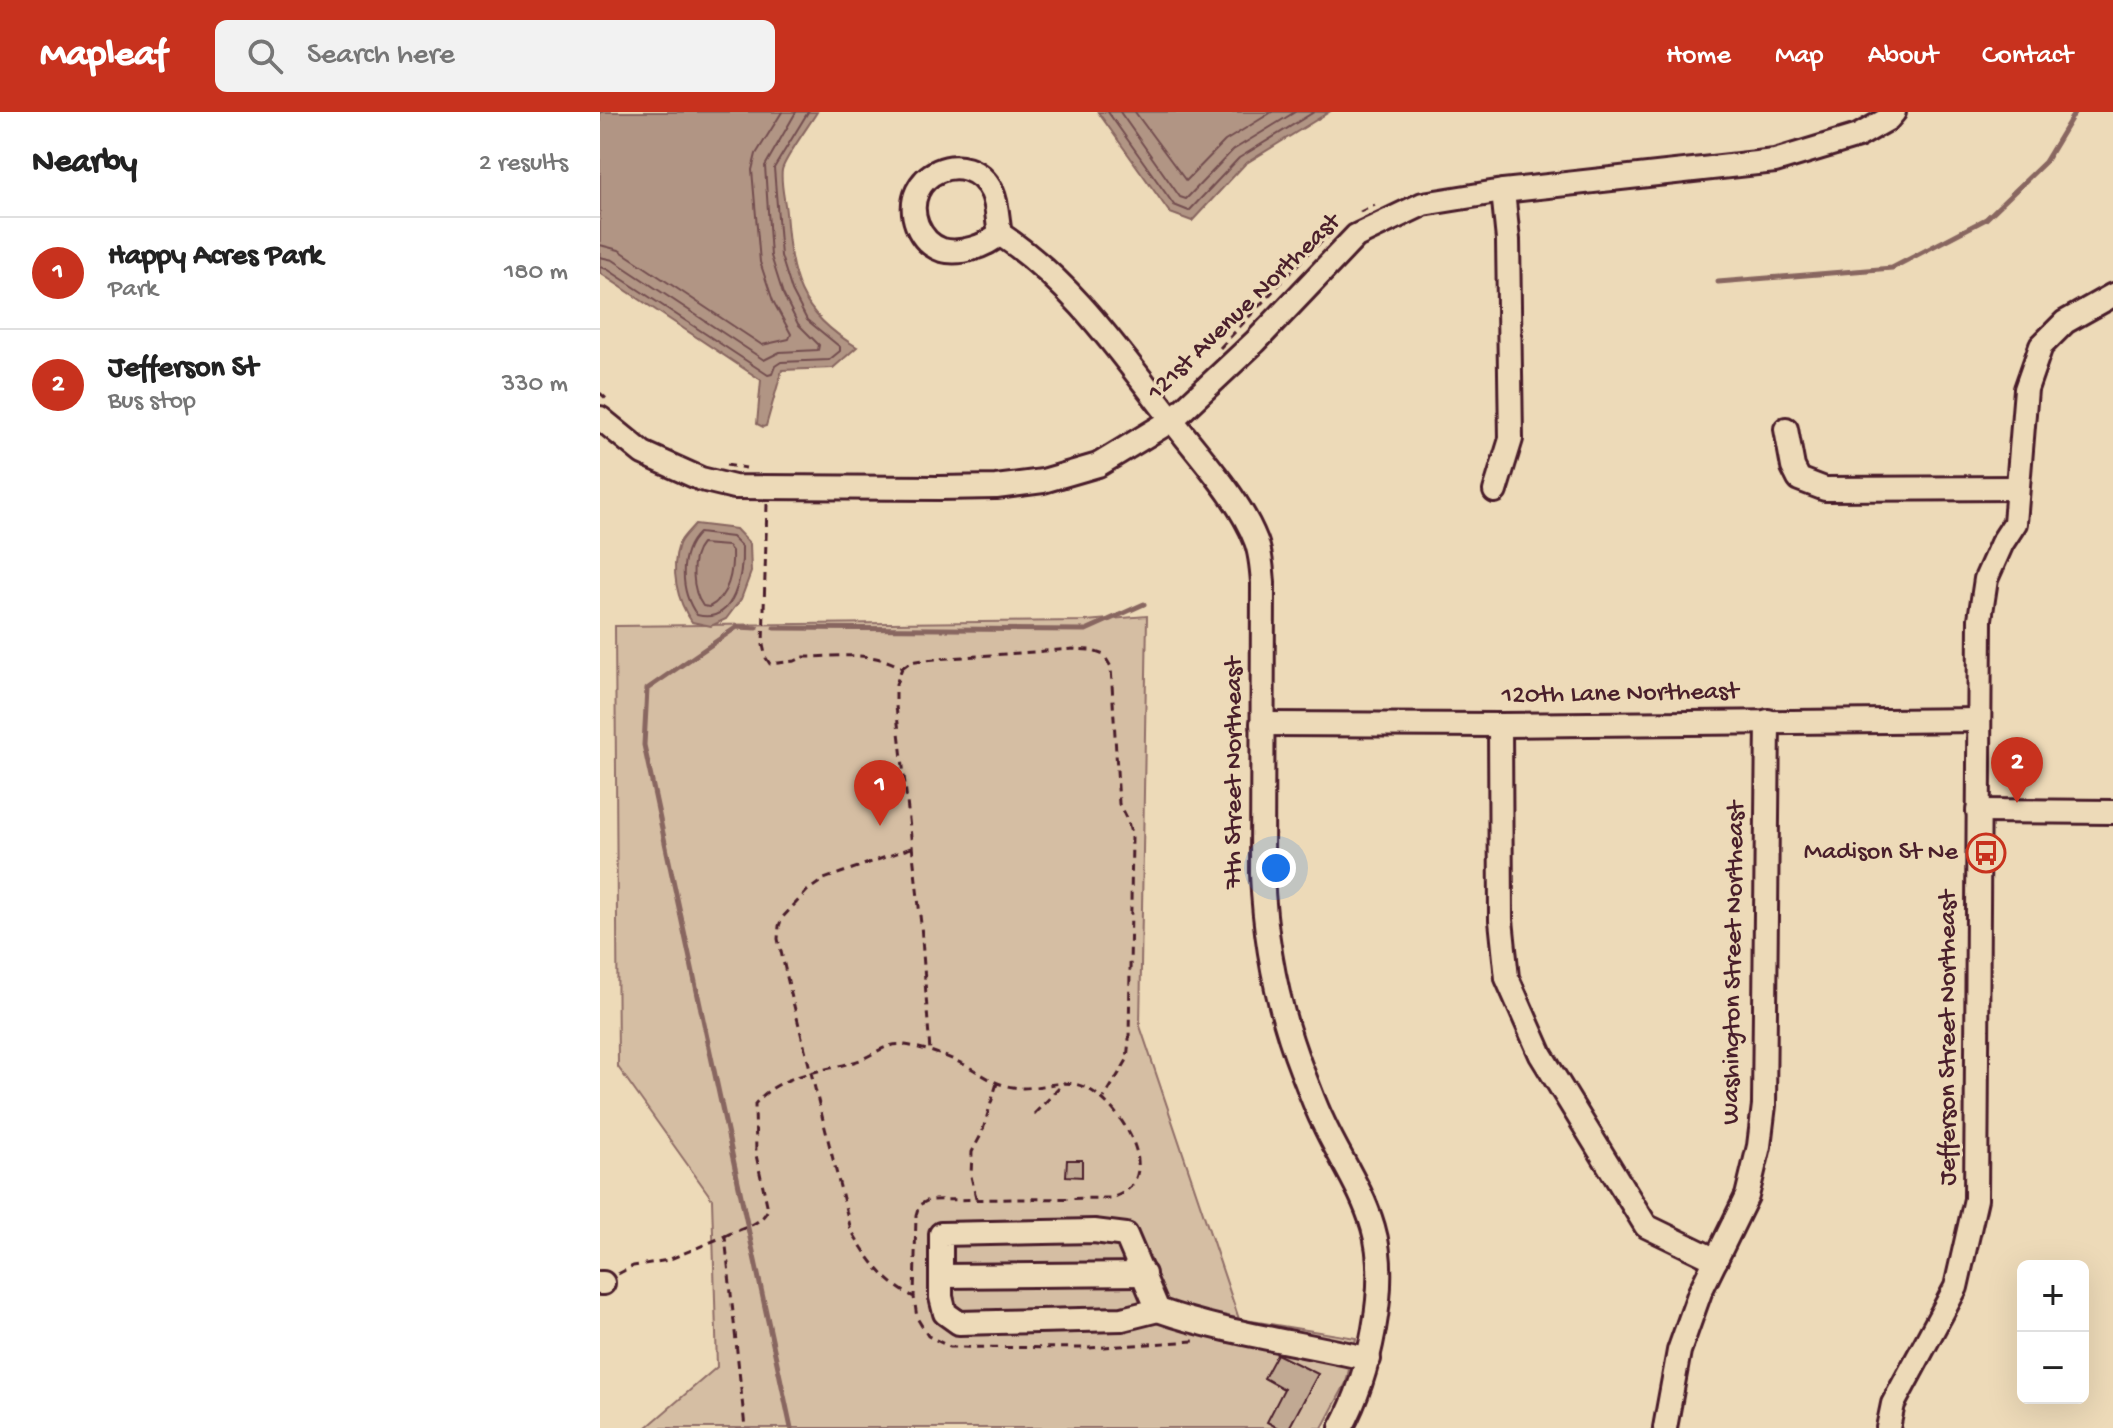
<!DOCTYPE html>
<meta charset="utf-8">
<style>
:root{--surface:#fff;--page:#f2f2f2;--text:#222;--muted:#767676;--line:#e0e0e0;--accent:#c8321e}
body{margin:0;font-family:"Gochi Hand",sans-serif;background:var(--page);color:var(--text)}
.controls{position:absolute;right:24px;bottom:24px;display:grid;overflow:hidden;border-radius:12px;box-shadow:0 8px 32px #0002}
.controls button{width:72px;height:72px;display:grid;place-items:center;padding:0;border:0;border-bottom:2px solid var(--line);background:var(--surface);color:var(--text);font:40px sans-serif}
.you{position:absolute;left:676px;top:756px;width:28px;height:28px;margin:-20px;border:6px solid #fff;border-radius:50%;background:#1a73e8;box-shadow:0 0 0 12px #1a73e833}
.badge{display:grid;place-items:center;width:52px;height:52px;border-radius:50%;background:var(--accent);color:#fff;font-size:26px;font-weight:700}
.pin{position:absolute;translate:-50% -66px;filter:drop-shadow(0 2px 4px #0008)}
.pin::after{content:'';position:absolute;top:42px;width:28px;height:24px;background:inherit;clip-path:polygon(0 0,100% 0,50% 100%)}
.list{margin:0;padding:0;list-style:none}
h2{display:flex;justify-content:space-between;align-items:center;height:104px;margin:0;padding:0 32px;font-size:34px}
h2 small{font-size:26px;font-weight:400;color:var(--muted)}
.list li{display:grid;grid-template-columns:52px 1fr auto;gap:24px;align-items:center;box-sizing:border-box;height:112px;padding:0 32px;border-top:2px solid var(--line)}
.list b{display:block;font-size:30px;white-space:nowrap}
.list p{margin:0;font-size:26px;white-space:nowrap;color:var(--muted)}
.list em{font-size:26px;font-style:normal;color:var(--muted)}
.icon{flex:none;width:44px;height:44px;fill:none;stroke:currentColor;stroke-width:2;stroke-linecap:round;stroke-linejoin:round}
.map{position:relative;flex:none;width:1513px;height:1316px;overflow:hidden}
header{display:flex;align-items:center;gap:48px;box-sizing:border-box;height:112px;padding:0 40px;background:var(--accent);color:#fff}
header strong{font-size:38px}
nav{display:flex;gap:44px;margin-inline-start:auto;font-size:28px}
.search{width:560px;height:72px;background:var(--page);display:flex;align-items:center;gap:20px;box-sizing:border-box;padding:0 28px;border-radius:12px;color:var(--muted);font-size:30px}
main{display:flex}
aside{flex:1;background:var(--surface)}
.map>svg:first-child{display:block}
</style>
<header>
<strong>Mapleaf</strong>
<div class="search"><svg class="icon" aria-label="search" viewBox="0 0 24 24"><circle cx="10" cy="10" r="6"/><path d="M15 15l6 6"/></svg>Search here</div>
<nav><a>Home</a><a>Map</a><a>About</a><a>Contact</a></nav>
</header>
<main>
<aside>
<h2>Nearby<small>2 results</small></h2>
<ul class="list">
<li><span class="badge">1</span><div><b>Happy Acres Park</b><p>Park</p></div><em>180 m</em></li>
<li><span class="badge">2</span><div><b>Jefferson St</b><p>Bus stop</p></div><em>330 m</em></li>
</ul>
</aside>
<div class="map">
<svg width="1513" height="1316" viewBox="0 0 1513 1316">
<rect width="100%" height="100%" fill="#eddab8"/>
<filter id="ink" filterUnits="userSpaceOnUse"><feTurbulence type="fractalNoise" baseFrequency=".0125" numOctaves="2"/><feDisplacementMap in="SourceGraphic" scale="16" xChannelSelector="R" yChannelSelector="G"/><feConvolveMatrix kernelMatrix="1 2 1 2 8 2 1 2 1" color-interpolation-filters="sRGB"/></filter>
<g filter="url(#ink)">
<polygon fill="#d5bea3" stroke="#906e67" stroke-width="2" points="547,504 540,914 639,1207 756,1226 746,1271 722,1316 46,1316 117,1255 112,1087 18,955 15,514 485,509"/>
<g fill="#b19584" stroke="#886660" stroke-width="2">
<path d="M0,0H217C210,12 184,47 182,58C180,71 185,88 186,101C191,165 198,201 257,235L233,256L182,258L166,314L163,315L157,312L161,268L0,161Z"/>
<polygon points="498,0 729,0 645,52 592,109 570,101"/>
<path d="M95,412L136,417L150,432L151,460L141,487L126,507L111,514L92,510C77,489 70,458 79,432C82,425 90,418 95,412Z"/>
</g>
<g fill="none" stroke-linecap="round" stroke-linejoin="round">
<g stroke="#734e4f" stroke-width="2">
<polyline points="508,0 574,93 589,99 639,46 714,0"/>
<polyline points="520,0 580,85 586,87 633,38 695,0"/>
<polyline points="535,0 586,69 625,29 672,0"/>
<polyline points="0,133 19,138 162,233 189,227 191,222 173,189 160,150 152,58 156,42 182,0"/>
<polyline points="0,145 13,148 164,248 180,240 218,238 219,233 198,212 183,182 171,144 165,54 196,0"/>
<polyline points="0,155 7,157 168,263 172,262 175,254 181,250 229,248 240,239 240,235 207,208 192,179 181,144 174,56 208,0"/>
<path d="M99,421L132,425L142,435C143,462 135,513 97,503C80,480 78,441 99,421Z"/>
<path d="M102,432L128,434L132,439C133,459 129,485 109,495L103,494C92,479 89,447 102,432Z"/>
</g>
<g stroke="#886660" stroke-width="5">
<polyline points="1118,170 1292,156 1386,107 1445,50 1475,0"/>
<polyline points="157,516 137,515 47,577 44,633 191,1316"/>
<polyline points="174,516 486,518 544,492"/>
</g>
</g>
<g fill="#c1a993" stroke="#4a1f2b" stroke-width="2">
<polygon points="467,1048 482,1048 482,1065 466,1064"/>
<polygon points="677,1242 718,1262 689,1316 678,1316 667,1310 684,1277 664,1266"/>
</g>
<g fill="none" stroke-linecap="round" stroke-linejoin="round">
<defs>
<g id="minor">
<path d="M400,122C386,134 361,143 342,138C330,134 322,125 317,113C298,62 368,31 392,80C398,93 397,108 400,122C473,171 520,241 573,309C600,345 640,387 656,429C661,442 662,458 663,471L662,762C665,830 677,895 702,959C709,976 715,994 723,1010C739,1045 762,1077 773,1115C790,1172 769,1265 741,1316"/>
<polyline points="0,306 43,341 101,367 134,375 339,376 396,375 443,369 498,353 572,308 656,229 756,124 823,92 903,79 1175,49 1258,24 1288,7 1294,0"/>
<polyline points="1186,317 1193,355 1199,367 1225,377 1417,376"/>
<polyline points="895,379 911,327 908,128 903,79"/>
<polyline points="662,612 900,613 1379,608"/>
<polyline points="900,613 901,808 907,866 941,943 1046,1114 1116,1148"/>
<polyline points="1378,699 1513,700"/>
<polyline points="341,1164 544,1162"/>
<polyline points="0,1171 3,1171"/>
<path d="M558,1198L522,1207L359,1211L345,1201L341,1185V1122L494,1119L526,1123L558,1198C627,1222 699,1230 769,1247"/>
<polyline points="1065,1316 1079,1239 1100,1180 1147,1084 1159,1034 1164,993 1168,609"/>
<polyline points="1288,1316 1293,1292 1356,1175 1376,1087 1380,507 1386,467 1402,431 1415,411 1426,277 1441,234 1465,210 1513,183"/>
</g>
</defs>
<use href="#minor" stroke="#4a1f2b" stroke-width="28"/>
<g stroke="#4a1f2b" stroke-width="3" stroke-dasharray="8 6" stroke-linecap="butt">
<polyline points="760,100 775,93"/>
<polyline points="620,236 712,137 732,122"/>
<polyline points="0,281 9,289"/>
<polyline points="126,353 146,356"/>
<path d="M167,392L163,533L166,546L170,552L195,549L203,545C237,545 272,538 302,556L296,572V594L321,812L330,940"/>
<polyline points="302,556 310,550 323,548 473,537 490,538 504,543 511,555 519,692 528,710 532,725 529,927 527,948 504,986"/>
<path d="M311,736L224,767L207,779L182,806L179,814L178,827L191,882L251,1118C268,1146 283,1170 314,1185L317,1206L328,1224L350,1235L489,1236L594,1229"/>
<polyline points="434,1002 465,970"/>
<polyline points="376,1086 371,1064 372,1040 382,1021 397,971"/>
<path d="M125,1124C140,1116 161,1114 168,1097L156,1043L155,992C179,961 225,960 260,948C275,942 287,930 305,933C324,936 346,944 363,952C380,960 394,973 413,975C440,980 463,962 490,978C523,997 568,1069 511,1086L329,1088L319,1093L316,1103L314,1185"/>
<polyline points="18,1162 33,1154 68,1148 125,1124 145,1316"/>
<polyline points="695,1315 698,1316"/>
</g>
<use href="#minor" stroke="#eddab8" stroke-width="22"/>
</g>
</g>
<defs>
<symbol id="bus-ring" viewBox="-11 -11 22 22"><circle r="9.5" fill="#eddab8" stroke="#c8321e" stroke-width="1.5"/><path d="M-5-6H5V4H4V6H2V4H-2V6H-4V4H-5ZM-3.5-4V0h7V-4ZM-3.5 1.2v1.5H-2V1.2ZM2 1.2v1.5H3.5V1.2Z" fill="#c8321e"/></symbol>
</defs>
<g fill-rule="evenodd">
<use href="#bus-ring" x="1364" y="719" width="44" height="44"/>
</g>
<g text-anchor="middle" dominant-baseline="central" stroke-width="6" stroke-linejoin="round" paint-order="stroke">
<g font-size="26" fill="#4a1f2b" stroke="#eddab8">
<text transform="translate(645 196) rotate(-44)">121st Avenue Northeast</text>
<text transform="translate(1020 583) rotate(-1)">120th Lane Northeast</text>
<text transform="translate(635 661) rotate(-90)">7th Street Northeast</text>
<text transform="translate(1135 851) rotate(-89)">Washington Street Northeast</text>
<text transform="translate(1349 926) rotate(-90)">Jefferson Street Northeast</text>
</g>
<g font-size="26" fill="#4a1f2b" stroke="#eddab8" text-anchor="end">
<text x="1358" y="741">Madison St Ne</text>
</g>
</g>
</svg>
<div class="controls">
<button>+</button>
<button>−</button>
</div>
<div class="you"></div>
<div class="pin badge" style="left:280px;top:714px">1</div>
<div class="pin badge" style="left:1417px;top:691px">2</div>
</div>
</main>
